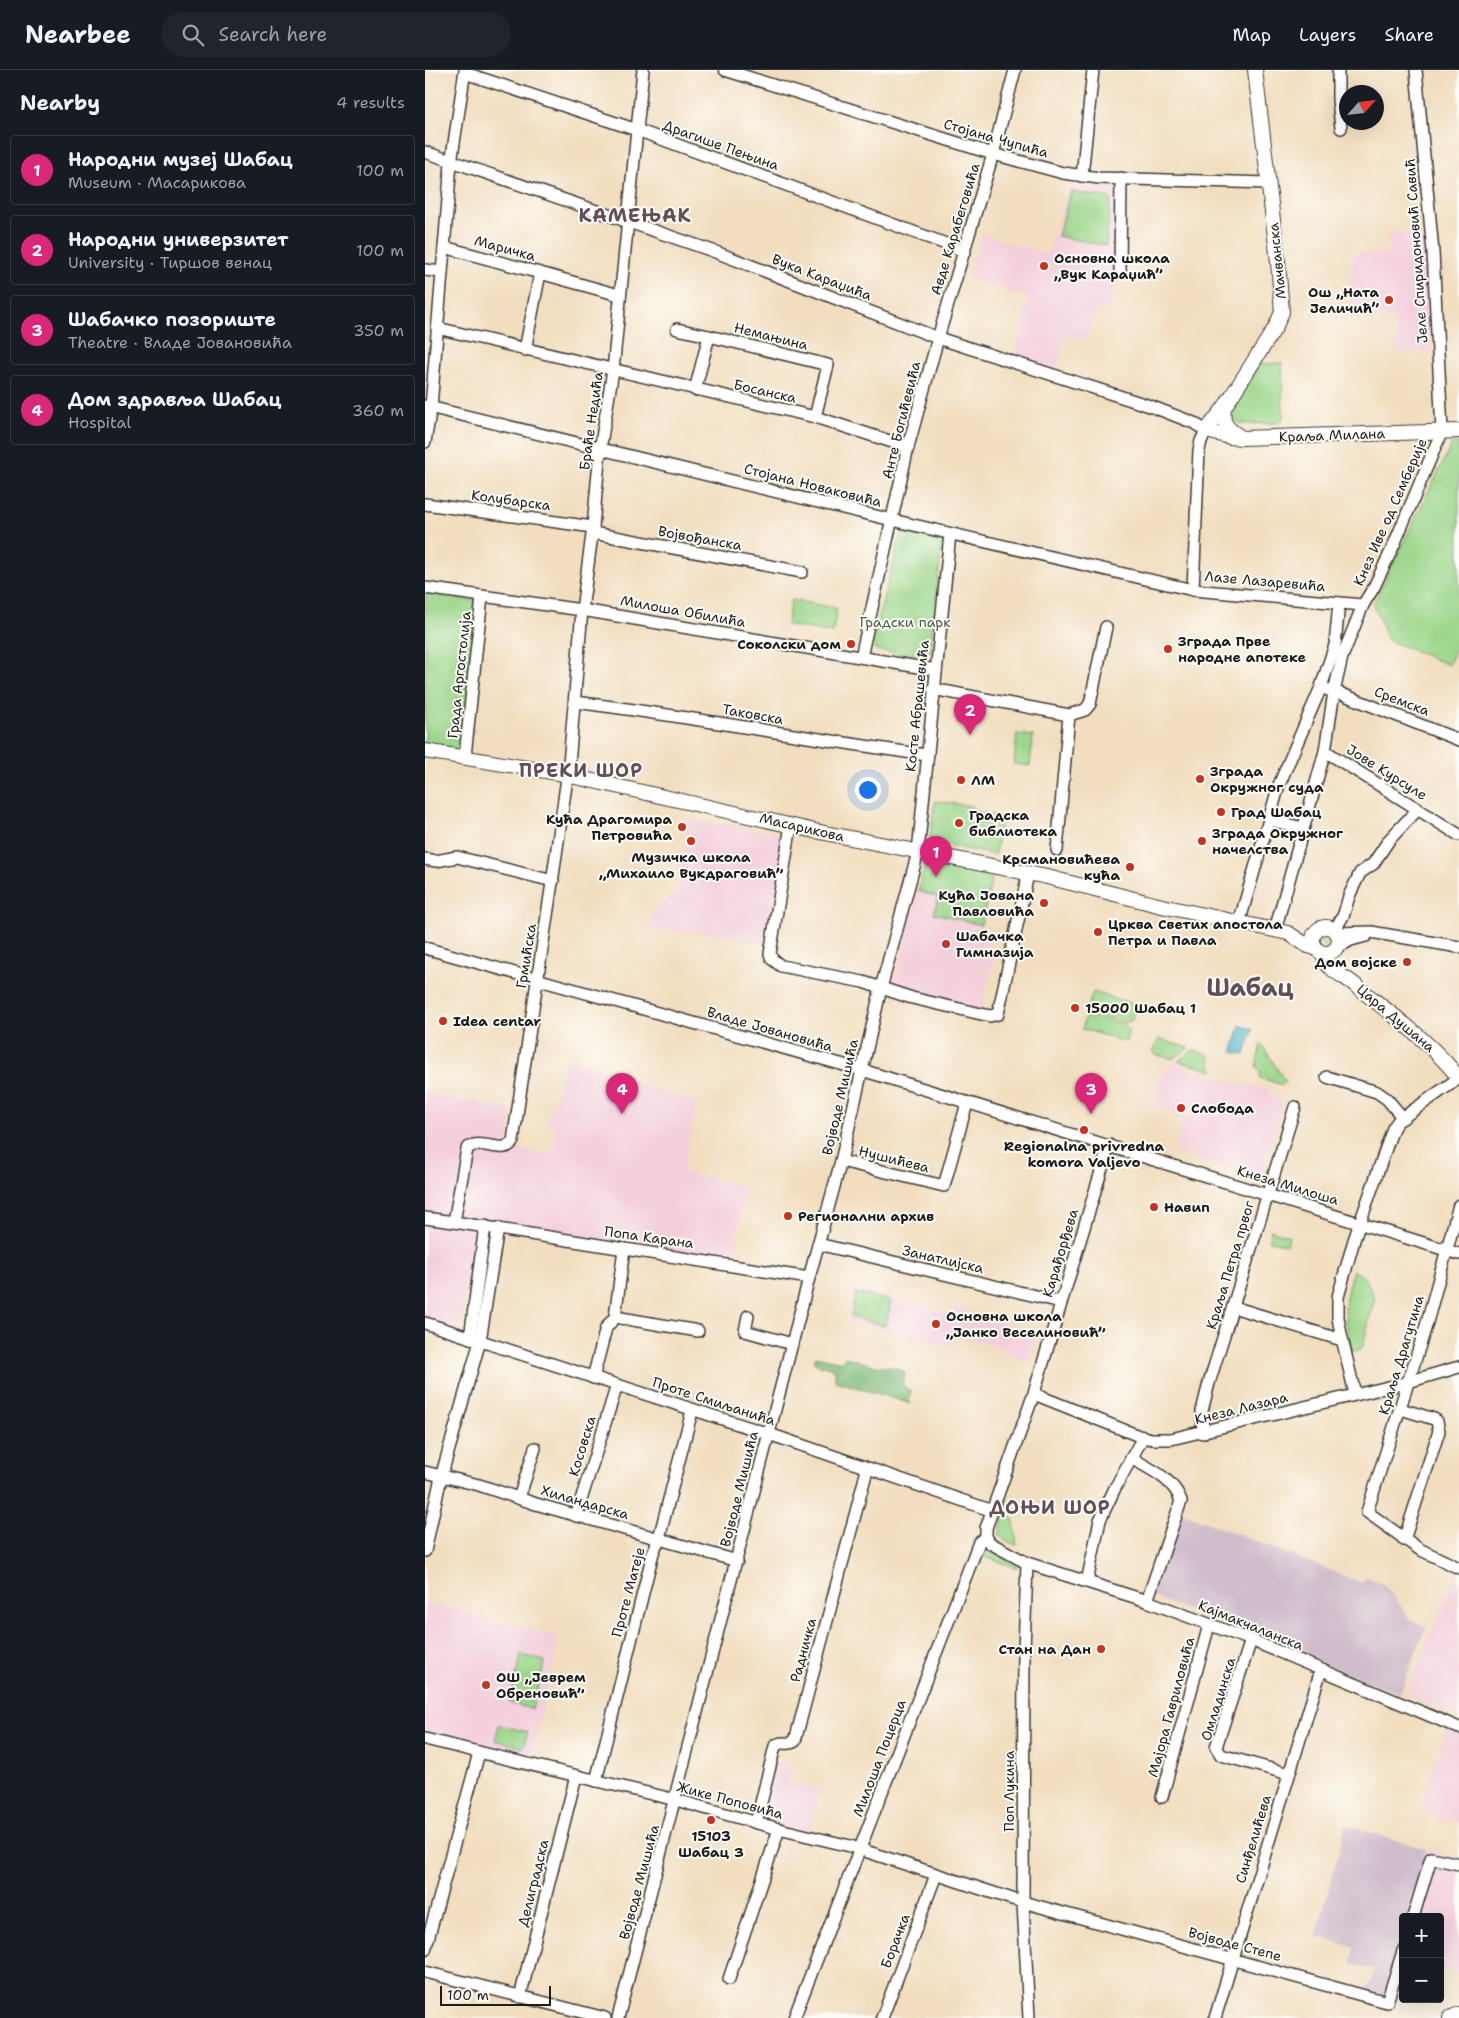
<!DOCTYPE html>
<meta charset="utf-8">
<style>
:root{--surface:#171b24;--page:#20242c;--text:#f1f3f6;--muted:#9ea1a6;--line:#363941;--accent:#db2777}
body{margin:0;font-family:"Shantell Sans",sans-serif;background:var(--page);color:var(--text)}
.controls{position:absolute;right:15px;bottom:15px;display:grid;overflow:hidden;border-radius:5px;box-shadow:0 5px 20px #0002}
.controls button{width:45px;height:45px;display:grid;place-items:center;padding:0;border:0;border-bottom:1px solid var(--line);background:var(--surface);color:var(--text);font:25px sans-serif}
.compass{position:absolute;left:914px;top:15px;width:45px;height:45px;border-radius:50%;background:var(--surface);box-shadow:0 5px 20px #0002;rotate:63deg}
.scale{position:absolute;left:15px;bottom:12px;width:111px;box-sizing:border-box;padding-left:5px;border:2px solid #1c1c1c;border-top:0;font-size:14px;line-height:18px;white-space:nowrap;color:#1c1c1c;-webkit-text-stroke:4px #fdfcf7;paint-order:stroke}
.you{position:absolute;left:442px;top:719px;width:18px;height:18px;margin:-12px;border:4px solid #fff;border-radius:50%;background:#1a73e8;box-shadow:0 0 0 8px #1a73e833}
.badge{display:grid;place-items:center;width:32px;height:32px;border-radius:50%;background:var(--accent);color:#fff;font-size:16px;font-weight:700}
.pin{position:absolute;translate:-50% -41px;filter:drop-shadow(0 1px 2px #0008)}
.pin::after{content:'';position:absolute;top:26px;width:18px;height:15px;background:inherit;clip-path:polygon(0 0,100% 0,50% 100%)}
.list{margin:0;padding:0;list-style:none}
h2{display:flex;justify-content:space-between;align-items:center;height:65px;margin:0;padding:0 20px;font-size:21px}
h2 small{font-size:16px;font-weight:400;color:var(--muted)}
.list li{display:grid;grid-template-columns:32px 1fr auto;gap:15px;align-items:center;box-sizing:border-box;height:70px;margin:0 10px 10px;padding:0 10px;border:1px solid var(--line);border-radius:5px}
.list b{display:block;font-size:19px;white-space:nowrap}
.list p{margin:0;font-size:16px;white-space:nowrap;color:var(--muted)}
.list em{font-size:16px;font-style:normal;color:var(--muted)}
.icon{flex:none;width:28px;height:28px;fill:none;stroke:currentColor;stroke-width:2;stroke-linecap:round;stroke-linejoin:round}
.map{position:relative;flex:none;width:1034px;height:1948px;overflow:hidden}
header{display:flex;align-items:center;gap:30px;box-sizing:border-box;height:70px;padding:0 25px;background:var(--surface);border-bottom:1px solid var(--line)}
header strong{font-size:24px}
nav{display:flex;gap:28px;margin-inline-start:auto;font-size:18px}
.search{width:350px;height:45px;background:var(--page);display:flex;align-items:center;gap:12px;box-sizing:border-box;padding:0 18px;border-radius:28px;color:var(--muted);font-size:19px}
main{display:flex}
aside{flex:1;background:var(--surface)}
.map>svg:first-child{display:block}
</style>
<header>
<strong>Nearbee</strong>
<div class="search"><svg class="icon" aria-label="search" viewBox="0 0 24 24"><circle cx="10" cy="10" r="6"/><path d="M15 15l6 6"/></svg>Search here</div>
<nav><a>Map</a><a>Layers</a><a>Share</a></nav>
</header>
<main>
<aside>
<h2>Nearby<small>4 results</small></h2>
<ul class="list">
<li><span class="badge">1</span><div><b>Народни музеј Шабац</b><p>Museum · Масарикова</p></div><em>100 m</em></li>
<li><span class="badge">2</span><div><b>Народни универзитет</b><p>University · Тиршов венац</p></div><em>100 m</em></li>
<li><span class="badge">3</span><div><b>Шабачко позориште</b><p>Theatre · Владе Јовановића</p></div><em>350 m</em></li>
<li><span class="badge">4</span><div><b>Дом здравља Шабац</b><p>Hospital</p></div><em>360 m</em></li>
</ul>
</aside>
<div class="map">
<svg width="1034" height="1948" viewBox="0 0 1034 1948">
<rect width="100%" height="100%" fill="#fdfcf7"/>
<filter id="ink" filterUnits="userSpaceOnUse"><feTurbulence type="fractalNoise" baseFrequency=".02" numOctaves="2"/><feDisplacementMap in="SourceGraphic" scale="10" xChannelSelector="R" yChannelSelector="G"/><feConvolveMatrix kernelMatrix="1 2 1 2 8 2 1 2 1" color-interpolation-filters="sRGB"/></filter>
<filter id="wash" filterUnits="userSpaceOnUse"><feTurbulence type="fractalNoise" baseFrequency=".0096" numOctaves="4" result="noise"/><feDisplacementMap in="SourceGraphic" scale="20" xChannelSelector="R" yChannelSelector="G"/><feGaussianBlur stdDeviation="1.12" result="paint"/><feColorMatrix in="noise" values="0 0 0 0 0 0 0 0 0 0 0 0 0 0 0 0 0 1.4 0 .05"/><feComposite in="paint" operator="in"/></filter>
<g filter="url(#wash)">
<rect width="100%" height="100%" fill="#f2debf"/>
<g fill="#f4cfdc">
<polygon points="646,113 692,119 692,208 683,241 672,238 663,271 641,265 630,302 588,289 605,228 542,208 556,164 622,184"/>
<polygon points="964,160 999,167 1007,281 971,283 970,247 923,248 927,183 963,183"/>
<polygon points="263,748 361,765 343,874 284,863 265,861 259,863 225,858 227,841 250,825 254,817"/>
<polygon points="493,821 513,827 509,843 556,855 555,861 564,864 560,884 570,887 556,941 467,921"/>
<polygon points="143,987 272,1034 258,1102 320,1117 309,1191 52,1149 34,1261 0,1249 0,1023 87,1039 83,1077 127,1085 132,1057 121,1054"/>
<polygon points="750,993 765,998 766,1000 822,1017 822,1014 844,1020 843,1024 855,1027 854,1031 858,1035 836,1105 835,1103 832,1106 749,1082 757,1053 755,1052 756,1049 750,1047 751,1043 729,1037 739,999 742,1000"/>
<polygon points="428,1217 527,1245 529,1237 596,1258 595,1260 612,1266 603,1292 572,1277 529,1264 525,1276 423,1251"/>
<polygon points="1031,1503 1034,1504 1034,1646 981,1625"/>
<polygon points="0,1533 37,1541 135,1567 105,1690 0,1663"/>
<polygon points="1021,1656 1034,1662 1034,1753 995,1742"/>
<polygon points="349,1691 368,1696 364,1712 395,1720 384,1763 335,1750"/>
<polygon points="1001,1779 1034,1789 1034,1904 1015,1898 1015,1847 981,1847"/>
</g>
<g fill="#d0bdcc">
<polygon points="758,1443 937,1513 941,1507 959,1514 987,1551 1001,1556 975,1624 726,1526"/>
<polygon points="921,1755 1001,1779 981,1847 978,1847 978,1859 960,1925 942,1920 950,1900 926,1894 929,1877 891,1867"/>
</g>
<g fill="#9bd68a" stroke="#5c7953">
<polygon points="646,122 686,128 681,176 633,166"/>
<polygon points="857,293 858,350 852,353 815,354 808,349 805,339 835,294"/>
<polygon points="1027,374 1034,374 1034,575 1032,575 1024,595 963,570 948,534"/>
<polygon points="477,459 513,467 517,472 505,582 499,586 456,581 450,579 447,572"/>
<polygon points="0,524 53,531 40,683 0,675"/>
<polygon points="366,530 412,538 408,563 362,555"/>
<polygon points="592,664 608,666 605,696 589,694"/>
<polygon points="510,731 548,736 552,741 577,747 570,785 507,772 505,769"/>
<polygon points="501,792 568,805 556,855 509,843 513,827 493,821"/>
<circle cx="902" cy="870" r="7"/>
<polygon points="668,922 712,935 707,950 700,953 672,943 670,938 663,936"/>
<polygon points="672,946 699,955 704,960 701,972 657,959 660,947 667,949"/>
<polygon points="733,969 764,978 748,989 728,984"/>
<polygon points="836,973 860,1011 858,1015 835,1008 835,1002 831,996"/>
<polygon points="768,980 784,985 788,1001 753,991"/>
<polygon points="846,1160 864,1166 861,1175 843,1170"/>
<path d="M928,1200L939,1207L950,1227L937,1279L927,1281C919,1248 917,1234 928,1200Z"/>
<polygon points="431,1223 466,1231 460,1256 426,1247"/>
<polygon points="581,1440 589,1451 592,1475 580,1471 574,1465"/>
<polygon points="560,1478 592,1492 592,1498 557,1486"/>
<polygon points="96,1585 120,1591 107,1639 84,1633"/>
<polygon points="74,1655 103,1662 98,1678 70,1670"/>
</g>
<polygon fill="#7cb776" stroke="#4c6a49" points="391,1286 416,1292 420,1287 451,1296 470,1297 480,1302 478,1316 486,1321 484,1330 486,1334 410,1311 410,1300 389,1293"/>
<polygon fill="#41abc0" stroke="#2e646e" points="815,955 828,959 820,985 807,982"/>
</g>
<g filter="url(#ink)">
<g fill="none" stroke-linecap="round" stroke-linejoin="round">
<defs>
<g id="minor">
<polyline points="300,0 568,84 638,103 674,108 843,113"/>
<polyline points="913,0 913,30 916,58"/>
<polyline points="40,3 212,60 540,181"/>
<polyline points="0,82 288,181 513,268 728,337 769,353 781,361 776,371 774,380 768,520"/>
<polyline points="657,106 668,0"/>
<polyline points="19,177 115,203 100,280"/>
<polyline points="0,200 17,202"/>
<polyline points="695,202 696,108"/>
<polyline points="115,203 194,225"/>
<polyline points="12,258 390,347 483,377"/>
<polyline points="252,259 284,266"/>
<polyline points="270,320 284,266 403,295 390,347"/>
<polyline points="0,336 467,450 768,520 938,535"/>
<polyline points="0,372 6,337 26,93 40,0"/>
<polyline points="0,434 168,457"/>
<polyline points="168,463 377,502"/>
<polyline points="0,518 157,540 511,600"/>
<polyline points="436,587 483,377 513,268 568,84 590,0"/>
<polyline points="896,617 910,575 914,533"/>
<polyline points="508,619 644,645 632,780"/>
<polyline points="909,621 1034,670"/>
<path d="M150,632C268,647 385,669 502,685"/>
<polyline points="644,645 660,640 665,634 681,557"/>
<polyline points="900,681 1034,765"/>
<polyline points="40,686 57,527"/>
<polyline points="844,750 878,758"/>
<polyline points="366,755 345,884 347,889 356,896 438,912 487,928 565,946 573,944 603,804"/>
<polyline points="0,789 11,791 32,787 128,811"/>
<polyline points="814,853 854,715 896,617 909,622"/>
<polyline points="850,860 900,681 909,622 917,587 938,535 949,517 968,477 1017,361 1008,182 991,0"/>
<polyline points="910,860 919,844 924,826 935,803 948,794 964,770 993,739"/>
<polyline points="912,863 946,862 1034,877"/>
<polyline points="913,877 926,870 941,866"/>
<polyline points="0,878 437,1000 1034,1184"/>
<polyline points="902,1007 952,1022 962,1029 978,1048"/>
<polyline points="416,1091 519,1116 542,1033"/>
<polyline points="1034,1135 1001,1256 942,1442 994,1479 1034,1498"/>
<path d="M0,1148L29,1152L42,1079C55,1066 79,1087 88,1071L128,806L144,694L157,540L168,457L175,380L188,300L218,0"/>
<polyline points="29,1152 384,1208"/>
<polyline points="393,1174 636,1232"/>
<polyline points="808,1237 917,1270"/>
<polyline points="323,1246 320,1261 367,1274"/>
<polyline points="190,1247 273,1261"/>
<polyline points="0,1253 344,1364 568,1441"/>
<polyline points="45,1268 60,1156"/>
<polyline points="168,1308 181,1258 190,1247 199,1179"/>
<polyline points="609,1324 714,1366 727,1369 746,1369 976,1314 1034,1297"/>
<polyline points="930,1324 916,1264 913,1248 913,1227 929,1170 968,1058 973,1051 1034,1008"/>
<polyline points="976,1339 1009,1349 1012,1351 1014,1361 979,1470"/>
<polyline points="778,1363 777,1341 784,1313 870,1037"/>
<path d="M706,1388C725,1399 749,1409 756,1431L722,1531"/>
<polyline points="0,1402 54,1415 111,1434 312,1491"/>
<polyline points="94,1428 110,1378"/>
<polyline points="151,1446 192,1315"/>
<polyline points="561,1467 565,1473 602,1493 722,1531 826,1570 1034,1658"/>
<polyline points="0,1481 16,1407 55,1271 73,1158"/>
<polyline points="602,1493 599,1581 598,1833 604,1948"/>
<polyline points="662,1512 675,1450 690,1418 718,1367"/>
<polyline points="826,1570 791,1677 796,1685 864,1704"/>
<polyline points="0,1669 251,1730 354,1759 425,1776 587,1829 962,1932 978,1881"/>
<polyline points="171,1711 228,1483 234,1468 267,1341"/>
<polyline points="737,1727 784,1555"/>
<path d="M331,1753L350,1676C356,1670 364,1676 370,1671L442,1400"/>
<polyline points="988,1847 1006,1788 1034,1794"/>
<polyline points="0,1880 54,1683"/>
<polyline points="0,1902 180,1948"/>
<polyline points="304,1909 354,1759"/>
<polyline points="95,1927 151,1706"/>
<polyline points="193,1948 384,1208 416,1091 456,918 493,782 525,464"/>
<polyline points="369,1948 548,1488 554,1472 561,1467 561,1458 608,1326 684,1075"/>
<polyline points="457,1948 511,1805"/>
<polyline points="790,1948 896,1600"/>
</g>
<g id="major">
<polyline points="830,0 853,192 857,242 850,258 799,338 781,361 805,367 818,368 1034,361"/>
<path d="M799,338C796,356 804,359 817,368"/>
<polyline points="0,681 133,703 390,761 622,807 737,836 863,863 883,876 891,878"/>
<circle cx="901" cy="870" r="13"/>
<path d="M898,883C899,887 899,890 902,894C909,903 921,907 930,915C966,944 1005,971 1034,1008"/>
<polyline points="1025,1948 1034,1944"/>
</g>
</defs>
<use href="#minor" stroke="#3c3934" stroke-width="14"/>
<use href="#major" stroke="#3c3934" stroke-width="16"/>
<use href="#minor" stroke="#fff" stroke-width="11"/>
<use href="#major" stroke="#fff" stroke-width="14"/>
</g>
</g>
<g fill="#c8321e" stroke="#fdfcf7" stroke-width="2">
<circle cx="619" cy="196" r="5"/>
<circle cx="964" cy="230" r="5"/>
<circle cx="426" cy="574" r="5"/>
<circle cx="743" cy="579" r="5"/>
<circle cx="775" cy="709" r="5"/>
<circle cx="536" cy="710" r="5"/>
<circle cx="796" cy="742" r="5"/>
<circle cx="534" cy="753" r="5"/>
<circle cx="257" cy="757" r="5"/>
<circle cx="266" cy="771" r="5"/>
<circle cx="777" cy="771" r="5"/>
<circle cx="705" cy="797" r="5"/>
<circle cx="619" cy="833" r="5"/>
<circle cx="673" cy="862" r="5"/>
<circle cx="521" cy="874" r="5"/>
<circle cx="982" cy="892" r="5"/>
<circle cx="650" cy="938" r="5"/>
<circle cx="18" cy="951" r="5"/>
<circle cx="756" cy="1038" r="5"/>
<circle cx="659" cy="1060" r="5"/>
<circle cx="729" cy="1137" r="5"/>
<circle cx="363" cy="1146" r="5"/>
<circle cx="511" cy="1254" r="5"/>
<circle cx="676" cy="1579" r="5"/>
<circle cx="61" cy="1615" r="5"/>
<circle cx="286" cy="1750" r="5"/>
</g>
<g text-anchor="middle" dominant-baseline="central" stroke-width="4" stroke-linejoin="round" paint-order="stroke">
<g font-size="14" fill="#1c1c1c" stroke="#fdfcf7">
<text transform="translate(571 68) rotate(16)">Стојана Чупића</text>
<text transform="translate(296 75) rotate(20)">Драгише Пењина</text>
<text transform="translate(530 159) rotate(-73)">Авде Карабеговића</text>
<text transform="translate(80 178) rotate(15)">Маричка</text>
<text transform="translate(991 181) rotate(-94)">Јеле Спиридоновић Савић</text>
<text transform="translate(852 191) rotate(-96)">Мачванска</text>
<text transform="translate(397 207) rotate(21)">Вука Караџића</text>
<text transform="translate(346 266) rotate(14)">Немањина</text>
<text transform="translate(340 321) rotate(13)">Босанска</text>
<text transform="translate(476 350) rotate(-76)">Анте Богићевића</text>
<text transform="translate(166 351) rotate(-82)">Браће Недића</text>
<text transform="translate(907 365) rotate(-2)">Краља Милана</text>
<text transform="translate(388 415) rotate(14)">Стојана Новаковића</text>
<text transform="translate(86 430) rotate(8)">Колубарска</text>
<text transform="translate(965 442) rotate(-66)">Кнез Иве од Семберије</text>
<text transform="translate(275 468) rotate(10)">Војвођанска</text>
<text transform="translate(840 511) rotate(5)">Лазе Лазаревића</text>
<text transform="translate(258 541) rotate(10)">Милоша Обилића</text>
<text transform="translate(34 605) rotate(-84)">Града Аргостолија</text>
<text transform="translate(977 631) rotate(21)">Сремска</text>
<text transform="translate(492 636) rotate(-84)">Косте Абрашевића</text>
<text transform="translate(328 644) rotate(10)">Таковска</text>
<text transform="translate(962 702) rotate(32)">Јове Курсуле</text>
<text transform="translate(377 757) rotate(13)">Масарикова</text>
<text transform="translate(101 886) rotate(-81)">Грмићска</text>
<text transform="translate(971 948) rotate(40)">Цара Душана</text>
<text transform="translate(345 959) rotate(16)">Владе Јовановића</text>
<text transform="translate(415 1027) rotate(-77)">Војводе Мишића</text>
<text transform="translate(469 1089) rotate(14)">Нушићева</text>
<text transform="translate(863 1115) rotate(17)">Кнеза Милоша</text>
<text transform="translate(224 1167) rotate(8)">Попа Карана</text>
<text transform="translate(635 1183) rotate(-73)">Карађорђева</text>
<text transform="translate(518 1189) rotate(13)">Занатлијска</text>
<text transform="translate(805 1195) rotate(-73)">Краља Петра првог</text>
<text transform="translate(976 1285) rotate(-73)">Краља Драгутина</text>
<text transform="translate(289 1331) rotate(18)">Проте Смиљанића</text>
<text transform="translate(816 1338) rotate(-14)">Кнеза Лазара</text>
<text transform="translate(157 1376) rotate(-73)">Косовска</text>
<text transform="translate(314 1419) rotate(-76)">Војводе Мишића</text>
<text transform="translate(160 1432) rotate(16)">Хиландарска</text>
<text transform="translate(203 1522) rotate(-75)">Проте Матеје</text>
<text transform="translate(826 1555) rotate(22)">Кајмакчаланска</text>
<text transform="translate(378 1580) rotate(-75)">Радничка</text>
<text transform="translate(793 1629) rotate(-73)">Омладинска</text>
<text transform="translate(746 1637) rotate(-75)">Мајора Гавриловића</text>
<text transform="translate(454 1688) rotate(-69)">Милоша Поцерца</text>
<text transform="translate(584 1721) rotate(-90)">Поп Лукина</text>
<text transform="translate(305 1730) rotate(15)">Жике Поповића</text>
<text transform="translate(828 1769) rotate(-73)">Синђелићева</text>
<text transform="translate(214 1812) rotate(-75)">Војводе Мишића</text>
<text transform="translate(108 1813) rotate(-76)">Делиградска</text>
<text transform="translate(470 1871) rotate(-69)">Борачка</text>
<text transform="translate(810 1874) rotate(15)">Војводе Степе</text>
</g>
<g font-size="14" font-weight="bold" fill="#1c1c1c" stroke="#fdfcf7" text-anchor="start">
<text x="629" y="188">Основна школа<tspan x="629" dy="16">„Вук Караџић”</tspan></text>
<text x="954" y="222" text-anchor="end">Ош „Ната<tspan x="954" dy="16">Јеличић”</tspan></text>
<text x="753" y="571">Зграда Прве<tspan x="753" dy="16">народне апотеке</tspan></text>
<text x="416" y="574" text-anchor="end">Соколски дом</text>
<text x="785" y="701">Зграда<tspan x="785" dy="16">Окружног суда</tspan></text>
<text x="546" y="710">ЛМ</text>
<text x="806" y="742">Град Шабац</text>
<text x="544" y="745">Градска<tspan x="544" dy="16">библиотека</tspan></text>
<text x="247" y="749" text-anchor="end">Кућа Драгомира<tspan x="247" dy="16">Петровића</tspan></text>
<text x="787" y="763">Зграда Окружног<tspan x="787" dy="16">начелства</tspan></text>
<text x="266" y="787" text-anchor="middle">Музичка школа<tspan x="266" dy="16">„Михаило Вукдраговић”</tspan></text>
<text x="695" y="789" text-anchor="end">Крсмановићева<tspan x="695" dy="16">кућа</tspan></text>
<text x="609" y="825" text-anchor="end">Кућа Јована<tspan x="609" dy="16">Павловића</tspan></text>
<text x="683" y="854">Црква Светих апостола<tspan x="683" dy="16">Петра и Павла</tspan></text>
<text x="531" y="866">Шабачка<tspan x="531" dy="16">Гимназија</tspan></text>
<text x="972" y="892" text-anchor="end">Дом војске</text>
<text x="660" y="938">15000 Шабац 1</text>
<text x="28" y="951">Idea centar</text>
<text x="766" y="1038">Слобода</text>
<text x="659" y="1076" text-anchor="middle">Regionalna privredna<tspan x="659" dy="16">komora Valjevo</tspan></text>
<text x="739" y="1137">Навип</text>
<text x="373" y="1146">Регионални архив</text>
<text x="521" y="1246">Основна школа<tspan x="521" dy="16">„Јанко Веселиновић”</tspan></text>
<text x="666" y="1579" text-anchor="end">Стан на Дан</text>
<text x="71" y="1607">ОШ „Јеврем<tspan x="71" dy="16">Обреновић”</tspan></text>
<text x="286" y="1766" text-anchor="middle">15103<tspan x="286" dy="16">Шабац 3</tspan></text>
</g>
<g font-size="14" fill="#485d42" stroke="#fdfcf7">
<text x="480" y="552">Градски парк</text>
</g>
<g font-size="19" font-weight="bold" letter-spacing="1" fill="#634e58" stroke="#fdfcf7">
<text x="210" y="145">КАМЕЊАК</text>
<text x="156" y="700">ПРЕКИ ШОР</text>
<text x="625" y="1437">ДОЊИ ШОР</text>
</g>
<g font-size="24" font-weight="bold" fill="#634e58" stroke="#fdfcf7">
<text x="825" y="918">Шабац</text>
</g>
</g>
</svg>
<div class="controls">
<button>+</button>
<button>−</button>
</div>
<svg class="compass" viewBox="-18 -18 36 36"><path d="M0-13l5 13h-10z" fill="#e53935"/><path d="M0 13l5-13h-10z" fill="#9ea1a6"/></svg>
<div class="scale">100 m</div>
<div class="you"></div>
<div class="pin badge" style="left:511px;top:807px">1</div>
<div class="pin badge" style="left:545px;top:665px">2</div>
<div class="pin badge" style="left:666px;top:1044px">3</div>
<div class="pin badge" style="left:197px;top:1044px">4</div>
</div>
</main>
